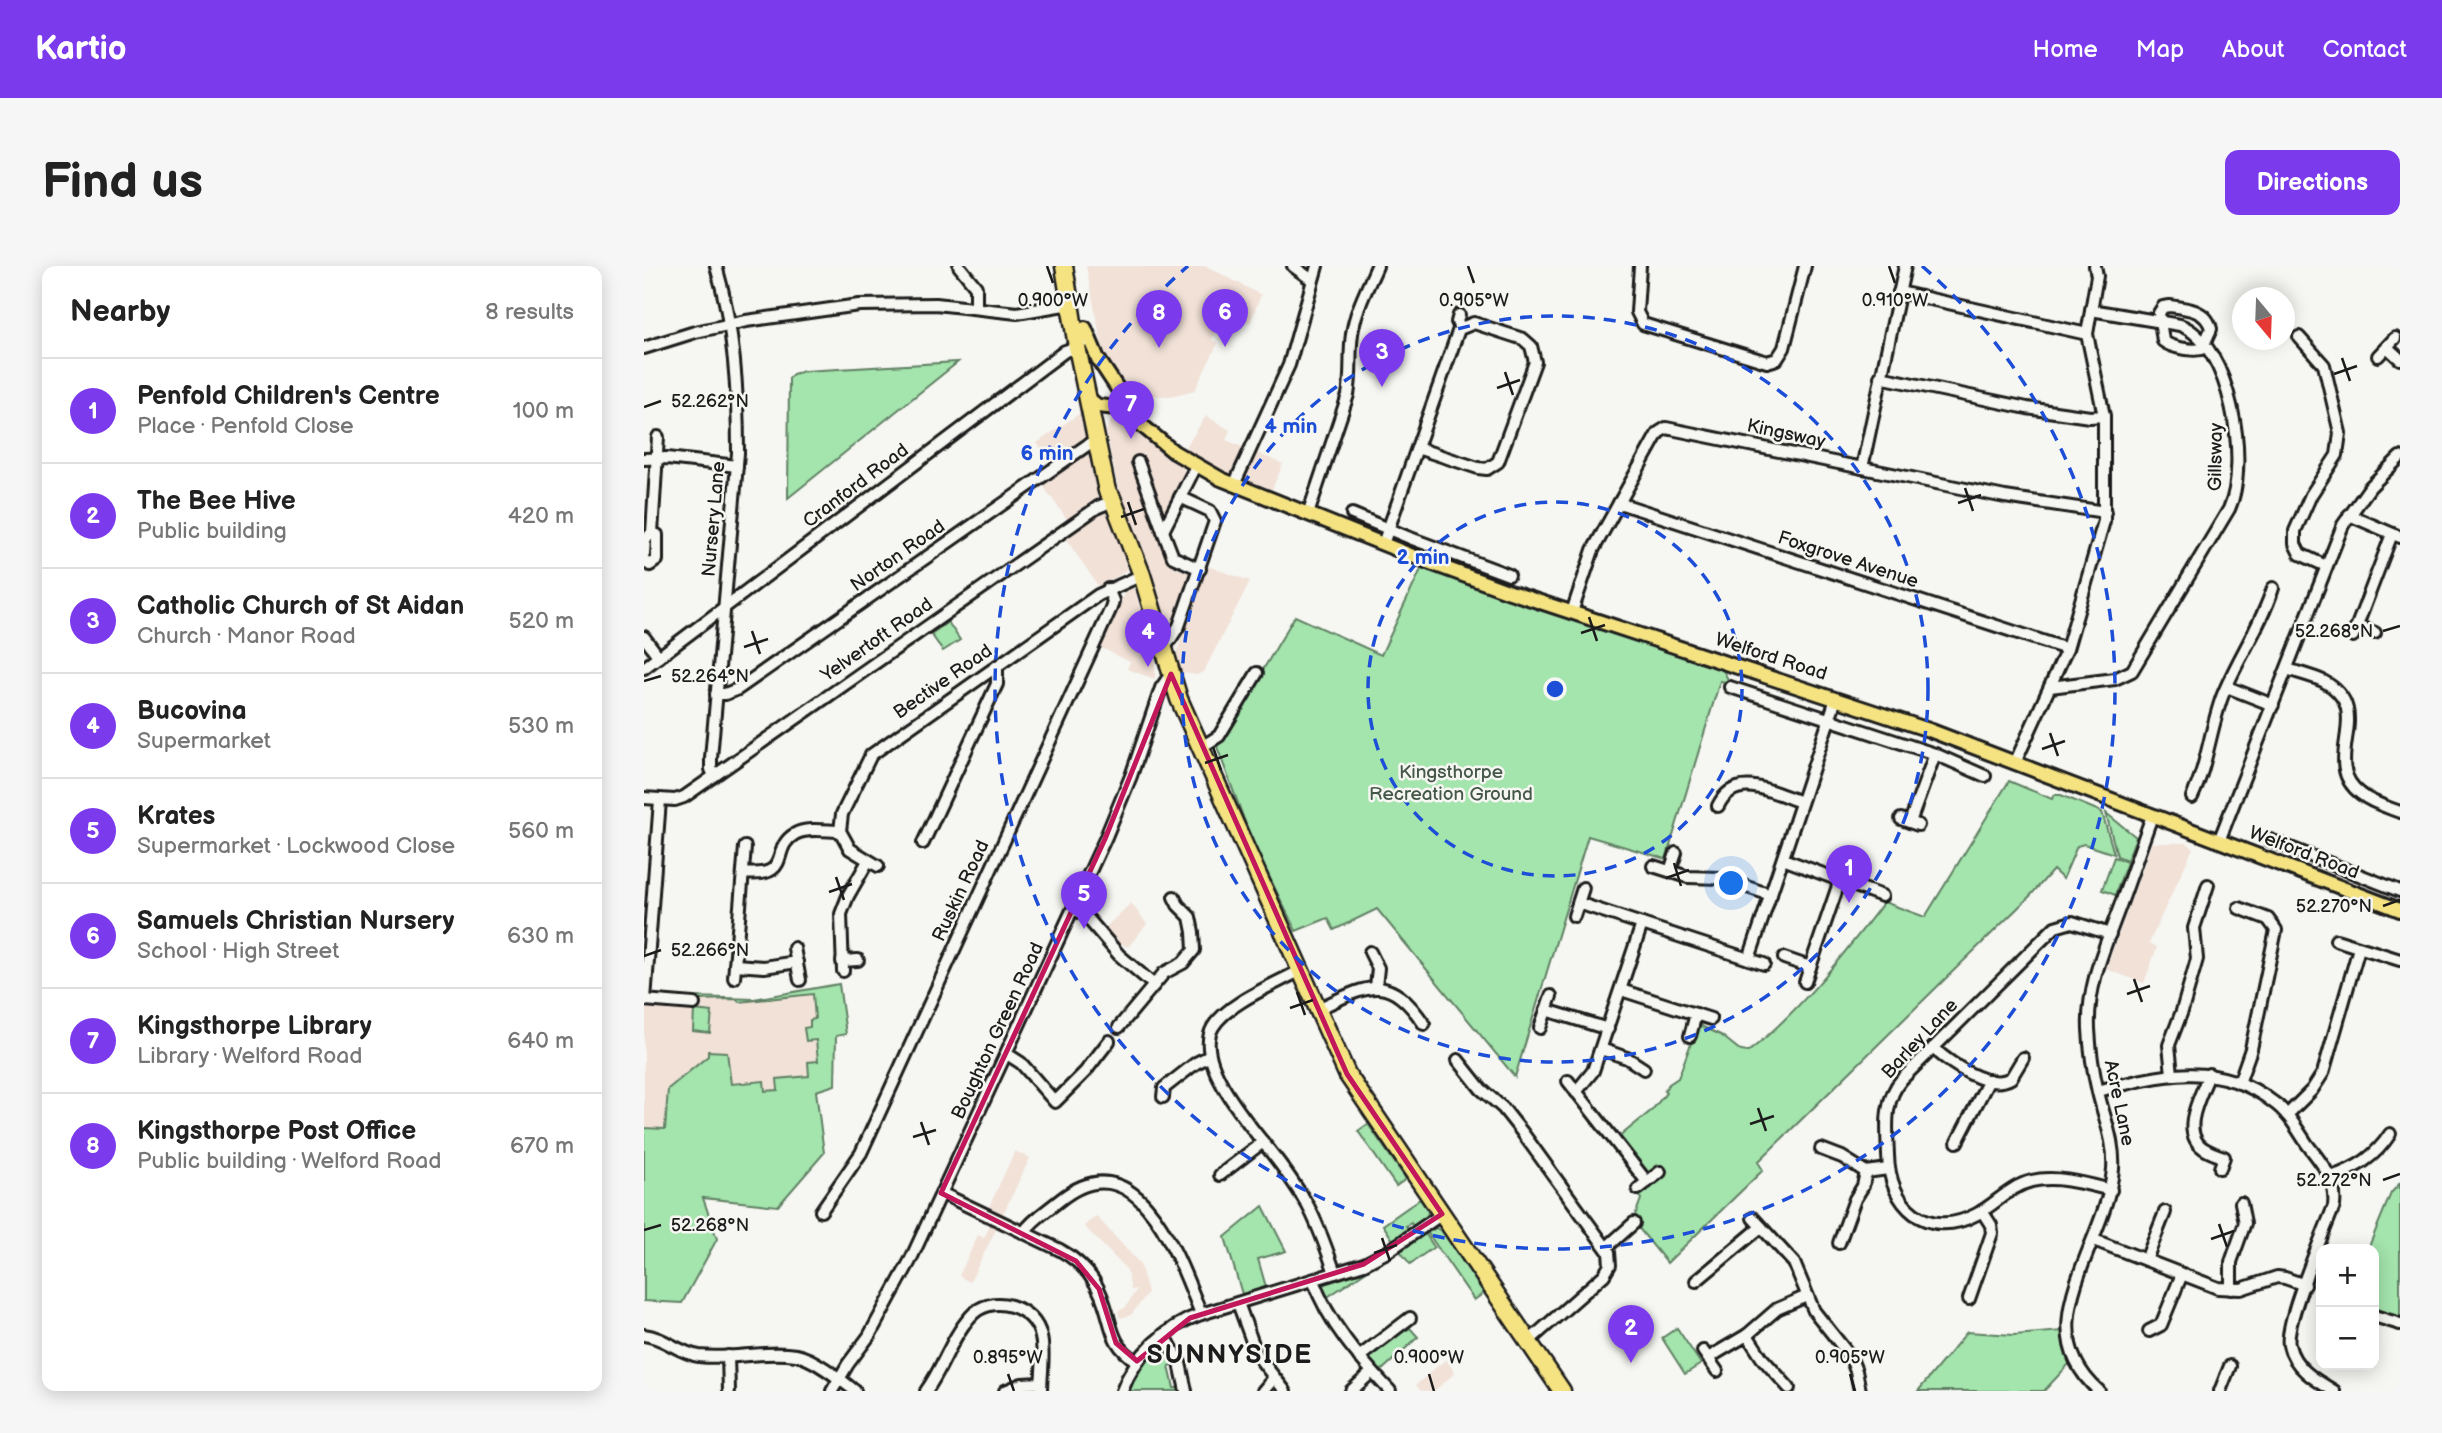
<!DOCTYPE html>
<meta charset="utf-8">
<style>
:root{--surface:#fff;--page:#f6f6f6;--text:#222;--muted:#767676;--line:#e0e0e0;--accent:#7c3aed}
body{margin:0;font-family:"Balsamiq Sans",sans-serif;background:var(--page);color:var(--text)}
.controls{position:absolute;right:21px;bottom:21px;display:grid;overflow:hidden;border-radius:14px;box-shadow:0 4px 18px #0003}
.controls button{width:63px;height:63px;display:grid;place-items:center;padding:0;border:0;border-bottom:2px solid var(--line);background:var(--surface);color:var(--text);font:35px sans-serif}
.compass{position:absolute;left:1588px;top:21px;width:63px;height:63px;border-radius:50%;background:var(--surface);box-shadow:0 4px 18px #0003;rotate:161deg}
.you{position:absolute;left:1088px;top:618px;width:24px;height:24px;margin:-18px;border:5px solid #fff;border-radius:50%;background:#1a73e8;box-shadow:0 0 0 10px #1a73e833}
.badge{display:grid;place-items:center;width:46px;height:46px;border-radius:50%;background:var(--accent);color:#fff;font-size:23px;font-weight:700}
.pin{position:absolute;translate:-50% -58px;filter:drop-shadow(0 2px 4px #0008)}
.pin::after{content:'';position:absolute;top:37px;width:24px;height:21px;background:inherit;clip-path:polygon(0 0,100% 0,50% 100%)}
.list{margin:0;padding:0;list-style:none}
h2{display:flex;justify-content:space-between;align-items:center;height:91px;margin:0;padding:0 28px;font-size:30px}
h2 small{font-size:23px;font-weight:400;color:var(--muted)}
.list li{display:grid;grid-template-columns:46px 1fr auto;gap:21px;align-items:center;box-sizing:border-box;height:105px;padding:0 28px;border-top:2px solid var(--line)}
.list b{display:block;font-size:26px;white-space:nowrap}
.list p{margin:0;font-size:23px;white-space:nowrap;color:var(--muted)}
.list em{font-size:23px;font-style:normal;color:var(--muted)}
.map{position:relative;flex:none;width:1756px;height:1125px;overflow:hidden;border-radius:14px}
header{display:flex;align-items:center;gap:42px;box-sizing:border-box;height:98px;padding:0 35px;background:var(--accent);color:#fff}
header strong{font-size:33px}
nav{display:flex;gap:38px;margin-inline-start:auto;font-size:24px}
.intro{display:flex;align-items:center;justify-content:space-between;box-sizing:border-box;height:168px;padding:0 42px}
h1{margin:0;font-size:49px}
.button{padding:18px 32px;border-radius:14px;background:var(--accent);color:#fff;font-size:24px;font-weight:700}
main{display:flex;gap:42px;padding:0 42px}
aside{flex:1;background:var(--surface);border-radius:14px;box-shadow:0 4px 18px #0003}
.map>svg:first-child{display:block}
</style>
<header>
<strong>Kartio</strong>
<nav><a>Home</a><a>Map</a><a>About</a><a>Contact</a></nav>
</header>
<div class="intro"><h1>Find us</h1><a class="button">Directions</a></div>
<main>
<aside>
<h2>Nearby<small>8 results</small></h2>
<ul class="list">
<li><span class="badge">1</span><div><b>Penfold Children's Centre</b><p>Place · Penfold Close</p></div><em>100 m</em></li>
<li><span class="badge">2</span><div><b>The Bee Hive</b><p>Public building</p></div><em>420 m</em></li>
<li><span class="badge">3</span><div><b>Catholic Church of St Aidan</b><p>Church · Manor Road</p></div><em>520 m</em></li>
<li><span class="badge">4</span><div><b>Bucovina</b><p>Supermarket</p></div><em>530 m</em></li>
<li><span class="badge">5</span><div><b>Krates</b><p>Supermarket · Lockwood Close</p></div><em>560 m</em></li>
<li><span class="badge">6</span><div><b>Samuels Christian Nursery</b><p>School · High Street</p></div><em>630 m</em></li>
<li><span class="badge">7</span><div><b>Kingsthorpe Library</b><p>Library · Welford Road</p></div><em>640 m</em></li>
<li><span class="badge">8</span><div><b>Kingsthorpe Post Office</b><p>Public building · Welford Road</p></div><em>670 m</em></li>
</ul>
</aside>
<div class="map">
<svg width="1756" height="1125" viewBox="0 0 1756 1125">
<rect width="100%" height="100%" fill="#f6f6f2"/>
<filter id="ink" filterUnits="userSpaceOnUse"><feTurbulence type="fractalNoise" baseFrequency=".0143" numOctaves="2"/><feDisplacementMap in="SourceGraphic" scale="14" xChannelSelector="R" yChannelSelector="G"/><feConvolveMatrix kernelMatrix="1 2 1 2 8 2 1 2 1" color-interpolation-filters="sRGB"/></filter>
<g filter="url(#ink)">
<g fill="#f1e1d7">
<polygon points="442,0 562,0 617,29 606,57 581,46 577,47 568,74 574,77 551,124 526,130 491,129 476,115 459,85"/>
<polygon points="439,145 444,171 407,196 393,177"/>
<polygon points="562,150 586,164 582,174 639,198 628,223 590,210 540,184"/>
<polygon points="481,151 524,192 539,201 541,213 515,261 531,302 547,307 528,360 518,359 475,226 462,165 467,154"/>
<polygon points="448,182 461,231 425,256 397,217"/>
<polygon points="459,245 466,247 483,301 480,306 455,321 422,273"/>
<polygon points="563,300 606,315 560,405 553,409 541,407 537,411 532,388"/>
<polygon points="483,321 486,320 490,323 511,384 511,413 483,403 486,396 456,381"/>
<polygon points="1508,577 1543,577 1549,582 1505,677 1513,681 1500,717 1462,703"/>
<polygon points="487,637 503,658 484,681 470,674 461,662"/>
<polygon points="195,718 202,768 192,770 191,819 172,825 180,887 134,940 0,925 0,741 52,745 52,731 110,733"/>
<polygon points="371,885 386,892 359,948 345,941"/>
<polygon points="452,950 496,998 504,1027 487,1049 476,1052 474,1045 481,1042 493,1023 487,1024 483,1004 440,960"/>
<polygon points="347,958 353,961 326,1016 315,1010 334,969 340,972"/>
<polygon points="802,1093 811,1107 790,1125 777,1125 772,1119"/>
</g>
<g fill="#a4e4ad" stroke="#608064" stroke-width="2">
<polygon points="314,96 144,232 145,112 149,108 160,105"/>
<polygon points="778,301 1079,404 1086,417 1076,415 1022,593 944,570 871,811 733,643 690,664 684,652 652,665 610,580 573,481 651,350 737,389"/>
<polygon points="304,356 316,374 299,385 287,368"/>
<path d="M1365,515L1408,533L1410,529H1417L1458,546L1470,588L1440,578L1433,580L1419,613L1409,604L1386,630L1114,896L1119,904L1023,997L989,955L997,933L994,927L1004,909L999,906V901L990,890H986L975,871L1008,844L1022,827L1020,825L1025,818L1034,812L1055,756L1059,761L1077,769L1097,785L1104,786C1157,744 1199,689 1240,636L1281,651Z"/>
<polygon points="1462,547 1492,571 1483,594 1473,590"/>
<polygon points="1470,591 1483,596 1471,629 1458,624"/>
<polygon points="195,718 202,768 192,770 191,819 172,825 180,887 134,940 59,932 73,973 38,1037 0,1035 0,862 21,863 24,823 64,790 64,785 83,786 87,818 120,815 121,825 134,824 133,813 165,810 164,796 174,795 172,774 162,775 160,762 166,761 166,754 171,753 169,728 95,736 92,733 53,734 52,731 110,733"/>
<polygon points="50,744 68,746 66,767 49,765"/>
<polygon points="724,858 762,913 752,920 714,865"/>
<polygon points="1756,917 1756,1052 1730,1042 1730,983 1724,983 1747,927"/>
<polygon points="776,933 784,945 783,950 769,960 767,957 762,960 764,963 749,974 739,959"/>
<polygon points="619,940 642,985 614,993 622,1021 598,1028 581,971"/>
<polygon points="792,962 799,966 840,1027 830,1034 783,966"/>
<polygon points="781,967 790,981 766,998 756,985"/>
<polygon points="724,1004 682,1032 678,1022 680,1018"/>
<polygon points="761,1062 763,1064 766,1062 774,1071 736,1106 721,1091"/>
<polygon points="1033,1062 1057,1098 1041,1108 1018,1072"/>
<polygon points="1418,1065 1426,1097 1400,1125 1274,1125 1323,1066 1370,1069"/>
<path d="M518,1080L522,1082L530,1099L525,1100L530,1122H536V1125H485C492,1107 503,1091 518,1080Z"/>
</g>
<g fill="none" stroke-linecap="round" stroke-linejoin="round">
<defs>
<g id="minor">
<polyline points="315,0 332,21 332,42"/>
<polyline points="649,0 668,14"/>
<polyline points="996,0 993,46 999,58 1123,96 1133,93 1140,82 1161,0"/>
<polyline points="1255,26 1443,68"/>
<path d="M1526,40C1542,42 1563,44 1567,63L1558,83C1547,85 1528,82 1519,75L1515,47L1519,41Z"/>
<polyline points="815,49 813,56 816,62"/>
<polyline points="1655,71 1680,99 1696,167 1693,189 1667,229 1651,265 1651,278 1656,288 1682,300"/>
<polyline points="1743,81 1756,93"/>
<polyline points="0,82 51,66 102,55 215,39 292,38 373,47 426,38"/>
<polyline points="1734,90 1751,72"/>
<polyline points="1236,111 1383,142 1446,151 1460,150"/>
<polyline points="0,193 23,192 93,200"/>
<polyline points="494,196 519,265"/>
<polyline points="552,200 519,265 529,291 556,303"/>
<polyline points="1218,202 1261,0"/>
<polyline points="590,219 645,99 673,0"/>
<polyline points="975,237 1423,383"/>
<path d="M664,248L704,129C708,108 705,88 708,68C711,45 724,21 733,0"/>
<polyline points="708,248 766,272 865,309"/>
<polyline points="1705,249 1756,271"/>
<polyline points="739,278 815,63 830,57 879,73 887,80 891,96 854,196 843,203 834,202 773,182"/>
<polyline points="0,288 1,273 8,267"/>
<polyline points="0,295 6,299 13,294 13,269 8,267 14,171"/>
<polyline points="928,346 949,284 1014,167 1022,162 1361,231 1461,246"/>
<polyline points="1713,360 1731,367"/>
<polyline points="1709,370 1748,268"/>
<polyline points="0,371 15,391"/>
<polyline points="520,383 535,360 571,255 566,245 536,231"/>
<polyline points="0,402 421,85 433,81 438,77"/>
<path d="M1643,403C1655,407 1668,410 1679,415C1735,445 1673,495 1717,528C1728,537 1743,541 1756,546"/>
<polyline points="1086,421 1291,488 1341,510"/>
<path d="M1406,421L1471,413L1488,405L1585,243C1606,198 1587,78 1536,59L1447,44"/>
<polyline points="1583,421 1629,439"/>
<polyline points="72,428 81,428 94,423 452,173"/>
<polyline points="556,482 575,470 613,407"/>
<polyline points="1371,497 1423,383 1460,255 1460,150 1443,68 1453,10 1451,0"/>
<path d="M70,510L67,503V492L94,187C94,123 90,61 72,0"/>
<path d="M1548,531C1563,500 1566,464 1578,431C1593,393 1617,360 1629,322"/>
<polyline points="0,532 31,534 40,531 454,241 469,235"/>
<path d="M1074,540C1091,504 1130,527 1157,536"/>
<polyline points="1257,553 1274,559"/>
<polyline points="1266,556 1291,488"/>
<polyline points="1626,574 1756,625"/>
<polyline points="1575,575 1699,259 1726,221 1756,191"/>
<polyline points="279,577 353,418 353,400"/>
<polyline points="1139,593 1238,630"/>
<polyline points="234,600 206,583 196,565 198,548 227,489 454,329 498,309"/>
<polyline points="1009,600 1044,611 1076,612 1127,629"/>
<polyline points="1026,605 1032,587"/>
<path d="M99,607C150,612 125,583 151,568C163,561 183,565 196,565"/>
<polyline points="934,637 1120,698"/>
<polyline points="1595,642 1624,653 1632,664 1607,783 1595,817"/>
<polyline points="429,643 440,648 475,689 510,719"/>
<polyline points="930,650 939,622"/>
<path d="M1466,668L1428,656L1411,661L1258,813C1239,835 1243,862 1244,889C1245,940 1283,975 1333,948C1352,938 1366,920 1388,915C1412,909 1443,918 1467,924"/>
<polyline points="1692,674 1756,694"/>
<polyline points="150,682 156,714"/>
<polyline points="726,686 734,702 732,721"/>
<polyline points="1140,692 1166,701"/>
<polyline points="1105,693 1192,433"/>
<polyline points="198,695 214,694"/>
<polyline points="91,699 120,701 153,696"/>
<path d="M657,704C632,718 583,737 569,761C548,796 610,864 630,890C642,905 653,922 663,938C675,960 683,984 691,1007"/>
<polyline points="199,705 197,648 204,630 224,595"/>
<polyline points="90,712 101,581"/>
<polyline points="1161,716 1196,614"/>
<polyline points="977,724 1067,753"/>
<polyline points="0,734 50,738"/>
<polyline points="1,734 16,534"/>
<path d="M674,743C723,720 744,705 780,758"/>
<polyline points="902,744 964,763"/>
<polyline points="475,761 520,707 539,697 550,684 549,666 546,651 534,639 530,631"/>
<polyline points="896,762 907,730"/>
<polyline points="1046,770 1052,748"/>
<path d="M1289,782C1306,797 1344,825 1367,812L1379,792"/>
<polyline points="957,783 983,792 1000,803"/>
<polyline points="363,788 377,797 411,836 441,806 465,775"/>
<polyline points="814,794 837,823 859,842 878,866 965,986 966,999 960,1009 885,1075"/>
<polyline points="1528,808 1525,779 1538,745 1553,693 1550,662 1564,619"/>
<path d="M1565,808C1558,828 1535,865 1559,882C1565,886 1573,889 1580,891L1576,902"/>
<polyline points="924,815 1003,916"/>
<path d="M1454,825C1515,809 1574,793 1629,836C1644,846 1653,863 1663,878C1678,898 1693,913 1690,940C1680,966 1640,1057 1645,1079C1650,1102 1671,1114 1690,1125"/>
<polyline points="932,826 949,805 998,658"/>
<polyline points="519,831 520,822 552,797 566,790"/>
<polyline points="1643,849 1668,824 1679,807 1715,682"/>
<polyline points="1313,876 1345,814"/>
<polyline points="1177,883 1198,891 1222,906 1244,903"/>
<polyline points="576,909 619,876"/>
<path d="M1687,911C1713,902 1731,891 1746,868"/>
<polyline points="994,923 1016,906"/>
<path d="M297,927L416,984C434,994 449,1009 457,1029C469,1057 464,1078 493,1095"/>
<polyline points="177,945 217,887 467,342 469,335 464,323"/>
<polyline points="1109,952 1150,997 1170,1045 1206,1090 1212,1105 1216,1125"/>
<path d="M380,966C389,953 404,944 416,934C494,871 535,993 557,1048"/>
<polyline points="1450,974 1574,1022 1597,1023 1633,1011 1641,1012 1661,1019"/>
<polyline points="1195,977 1211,933 1219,920 1222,906"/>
<polyline points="963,981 990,957"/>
<polyline points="1502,994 1521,946"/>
<path d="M669,1014C684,1057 715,1092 746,1125"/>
<polyline points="1052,1015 1117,961"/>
<polyline points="1587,1023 1587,996 1601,957 1597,937"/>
<polyline points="1325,1033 1348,967 1347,959 1338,945"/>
<polyline points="594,1037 613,1089 641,1125"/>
<polyline points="1730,1050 1756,1058"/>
<polyline points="1505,1065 1517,1059 1538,1008"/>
<polyline points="520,1068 536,1097 542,1125"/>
<path d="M0,1069C20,1071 35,1087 55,1090C87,1094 120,1084 152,1089C170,1092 197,1114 211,1125"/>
<polyline points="1103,1069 1118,1092 1145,1122"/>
<polyline points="1059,1085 1073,1105"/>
<polyline points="84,1090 85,1125"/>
<polyline points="715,1091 766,1052"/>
<polyline points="1064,1092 1103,1069 1133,1043 1163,1030"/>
<polyline points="188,1125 204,1098 225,1070 266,995 461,573 487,510 517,422 527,408"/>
<path d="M282,1125C299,1102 307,1072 326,1051C347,1026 391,1040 397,1071C401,1088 397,1108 397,1125"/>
<polyline points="361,1125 378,1118 397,1117"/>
<path d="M478,1125C491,1089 521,1061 557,1048L720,998L743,986L798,948"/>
<polyline points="619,1125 630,1112"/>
<polyline points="707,1125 728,1106"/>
<path d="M1455,1125C1381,1060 1463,978 1469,903C1471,876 1460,852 1454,826C1449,805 1446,784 1445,763C1443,719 1461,681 1476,640C1487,610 1497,580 1508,550"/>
<polyline points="1576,1125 1586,1100"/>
</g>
<g id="major">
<polyline points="441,62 454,93 491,149"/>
<polyline points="445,133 454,140 473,142 483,147 530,186 577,213 784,296 866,326 1285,464 1756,644"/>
</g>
<polyline id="highway" points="420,0 433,81 463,225 468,232 498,309 535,433 703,808 918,1125"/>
</defs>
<use href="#minor" stroke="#1c1c1c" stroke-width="16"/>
<use href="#major" stroke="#1c1c1c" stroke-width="18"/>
<use href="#highway" stroke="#1c1c1c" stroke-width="21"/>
<use href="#minor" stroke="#f6f6f2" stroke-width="10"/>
<use href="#major" stroke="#f5e382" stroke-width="12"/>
<use href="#highway" stroke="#f5e382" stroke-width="16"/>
</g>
</g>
<path fill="none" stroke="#c2185b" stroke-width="5" stroke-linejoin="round" d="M527,408L703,808L798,948L720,998L546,1052L493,1095L472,1077L455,1023L432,995L297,927L461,573Z"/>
<path fill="none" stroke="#1c1c1c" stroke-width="2.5" d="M403,0L409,17M824,0L830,17M1245,0L1251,17M1698,92L1706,115M861,106L869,129M1690,108L1713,100M853,122L876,114M0,141L17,135M1321,222L1329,245M484,236L492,259M1314,237L1337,229M477,251L500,243M945,351L953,375M108,365L116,388M1739,365L1756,360M937,367L961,359M100,381L124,373M0,415L17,410M1406,467L1414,490M569,481L577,504M1398,483L1421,475M561,497L584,489M1030,597L1037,620M192,611L200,634M1022,612L1045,604M185,626L208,618M1739,640L1756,634M0,690L17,684M1490,713L1498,736M653,726L661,749M1483,728L1506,720M646,742L669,734M1114,842L1122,865M277,856L285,879M1106,858L1130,850M269,871L292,864M1739,914L1756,908M1575,958L1583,981M0,964L17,959M738,972L746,995M1567,973L1590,965M730,987L753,979M364,1108L370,1125M785,1108L790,1125M1206,1108L1211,1125"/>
<g fill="none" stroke="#1d4ed8" stroke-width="3.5" stroke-dasharray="12 9">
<circle cx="911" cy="423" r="187"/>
<circle cx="911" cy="423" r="373"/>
<path d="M1278 0A560 560 0 1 1 544 0"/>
</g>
<g text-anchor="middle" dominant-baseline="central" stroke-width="5" stroke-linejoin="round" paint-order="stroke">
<g font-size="19" fill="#1c1c1c" stroke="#f6f6f2">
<text transform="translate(1142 168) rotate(12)">Kingsway</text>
<text transform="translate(1572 191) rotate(-89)">Gillsway</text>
<text transform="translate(212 220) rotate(-37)">Cranford Road</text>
<text transform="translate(70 253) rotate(-85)">Nursery Lane</text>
<text transform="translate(254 290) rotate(-35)">Norton Road</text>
<text transform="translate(1204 294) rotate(18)">Foxgrove Avenue</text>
<text transform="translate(233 374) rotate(-35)">Yelvertoft Road</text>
<text transform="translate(1127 391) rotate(18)">Welford Road</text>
<text transform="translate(299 416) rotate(-35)">Bective Road</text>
<text transform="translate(1660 587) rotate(21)">Welford Road</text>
<text transform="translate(317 625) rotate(-65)">Ruskin Road</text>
<text transform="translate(354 765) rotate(-65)">Boughton Green Road</text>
<text transform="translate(1276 773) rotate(-47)">Barley Lane</text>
<text transform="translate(1475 837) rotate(78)">Acre Lane</text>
</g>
<g font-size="19" fill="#455848" stroke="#f6f6f2">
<text x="807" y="506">Kingsthorpe<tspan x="807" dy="22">Recreation Ground</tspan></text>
</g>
<g font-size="26" font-weight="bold" letter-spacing="2" fill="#1c1c1c" stroke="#f6f6f2">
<text x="586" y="1089">SUNNYSIDE</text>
</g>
</g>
<g font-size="18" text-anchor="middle" fill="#1c1c1c" stroke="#f6f6f2" stroke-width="5" stroke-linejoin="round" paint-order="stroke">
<text x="409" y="40">0.900°W</text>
<text x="830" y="40">0.905°W</text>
<text x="1251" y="40">0.910°W</text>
<text x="66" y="141">52.262°N</text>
<text x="1690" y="371">52.268°N</text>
<text x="66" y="416">52.264°N</text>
<text x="1690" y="646">52.270°N</text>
<text x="66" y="690">52.266°N</text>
<text x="1690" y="920">52.272°N</text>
<text x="66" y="965">52.268°N</text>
<text x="364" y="1097">0.895°W</text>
<text x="785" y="1097">0.900°W</text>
<text x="1206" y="1097">0.905°W</text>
</g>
<circle cx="911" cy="423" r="10" fill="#1d4ed8" stroke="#f6f6f2" stroke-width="3.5"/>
<g font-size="21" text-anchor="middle" font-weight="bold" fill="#1d4ed8" stroke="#f6f6f2" stroke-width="5" stroke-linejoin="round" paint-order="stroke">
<text x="647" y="167">4 min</text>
<text x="403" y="194">6 min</text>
<text x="779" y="298">2 min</text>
</g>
</svg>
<div class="controls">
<button>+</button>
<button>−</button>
</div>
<svg class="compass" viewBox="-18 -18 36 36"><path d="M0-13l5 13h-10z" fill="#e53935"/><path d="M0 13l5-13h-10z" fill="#767676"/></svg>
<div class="you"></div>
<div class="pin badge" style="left:1205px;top:637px">1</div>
<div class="pin badge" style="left:987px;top:1097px">2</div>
<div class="pin badge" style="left:738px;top:121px">3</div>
<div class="pin badge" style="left:504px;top:401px">4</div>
<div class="pin badge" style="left:440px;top:663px">5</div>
<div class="pin badge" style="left:581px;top:81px">6</div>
<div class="pin badge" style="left:487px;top:173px">7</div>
<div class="pin badge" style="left:515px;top:82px">8</div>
</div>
</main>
